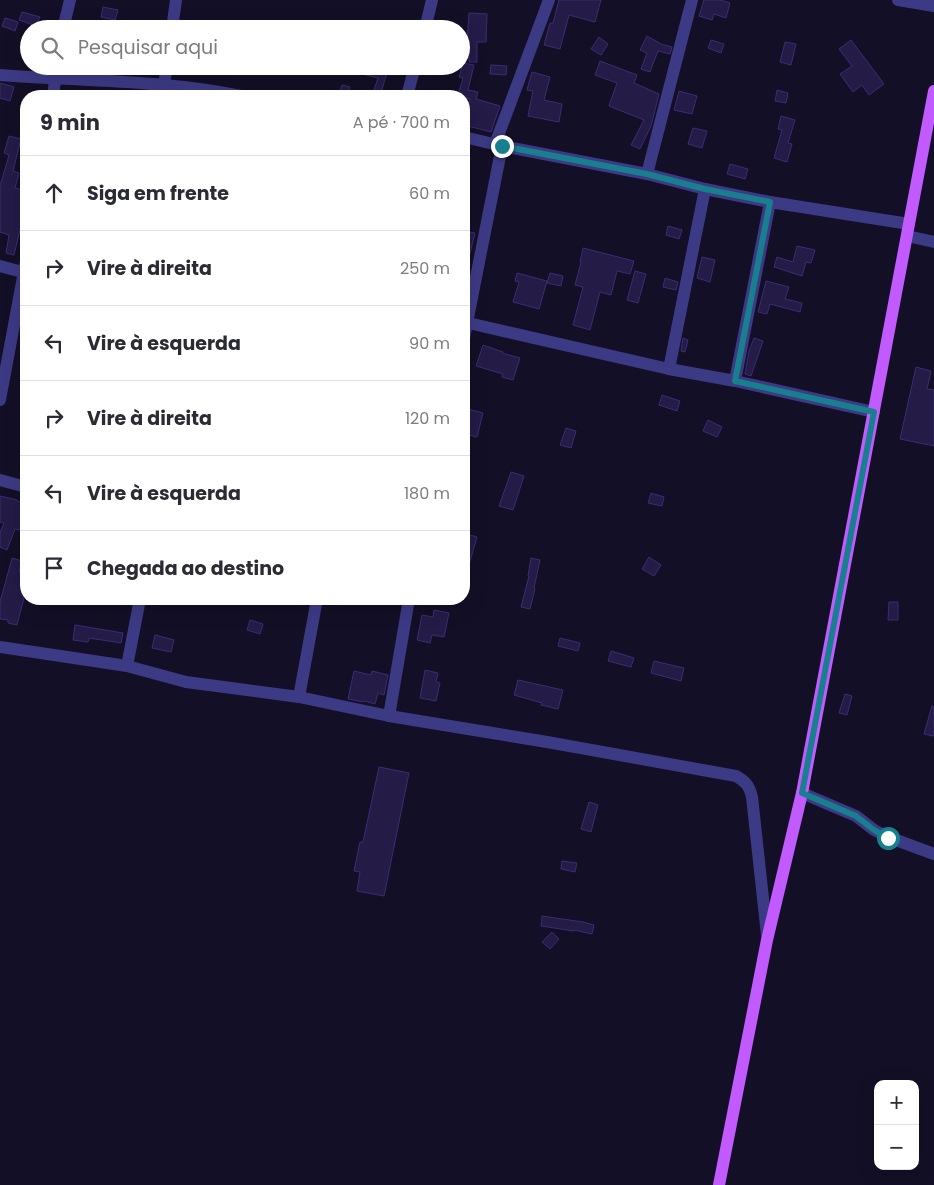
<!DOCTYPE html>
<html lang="pt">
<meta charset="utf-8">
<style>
:root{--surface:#fff;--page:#f7f7f7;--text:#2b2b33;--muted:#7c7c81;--line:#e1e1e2}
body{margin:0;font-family:Poppins,sans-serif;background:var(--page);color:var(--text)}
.controls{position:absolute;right:15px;bottom:15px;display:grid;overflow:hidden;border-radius:10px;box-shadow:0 5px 20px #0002}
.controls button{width:45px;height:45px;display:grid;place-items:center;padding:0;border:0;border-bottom:1px solid var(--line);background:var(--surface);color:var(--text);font:25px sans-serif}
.stop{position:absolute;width:15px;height:15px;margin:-11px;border:4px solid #187f8f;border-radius:50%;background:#fff}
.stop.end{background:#187f8f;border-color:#fff;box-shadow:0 1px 5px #0008}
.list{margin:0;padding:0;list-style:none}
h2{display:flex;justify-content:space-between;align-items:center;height:65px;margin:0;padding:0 20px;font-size:21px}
h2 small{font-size:16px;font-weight:400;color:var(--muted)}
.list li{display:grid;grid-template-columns:32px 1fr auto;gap:15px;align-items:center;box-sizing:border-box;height:75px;padding:0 20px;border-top:1px solid var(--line)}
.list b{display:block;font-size:19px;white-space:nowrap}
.list em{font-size:16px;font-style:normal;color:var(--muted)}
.icon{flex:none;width:28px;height:28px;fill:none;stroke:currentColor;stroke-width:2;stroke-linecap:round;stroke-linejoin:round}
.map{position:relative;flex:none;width:934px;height:1185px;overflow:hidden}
.search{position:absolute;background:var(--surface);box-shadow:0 5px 20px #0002;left:20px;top:20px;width:450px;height:55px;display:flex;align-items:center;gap:12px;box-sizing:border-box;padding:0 18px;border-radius:28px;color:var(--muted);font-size:19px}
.panel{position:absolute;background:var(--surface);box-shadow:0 5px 20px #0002;left:20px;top:90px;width:450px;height:515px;border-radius:20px}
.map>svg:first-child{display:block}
</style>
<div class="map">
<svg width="934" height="1185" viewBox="0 0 934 1185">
<rect width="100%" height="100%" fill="#130f26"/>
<g fill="#241b47" stroke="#3b2d73">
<polygon points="559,0 601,0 595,22 569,15 560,49 544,45 550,23 553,23"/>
<polygon points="704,0 720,0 730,3 726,18 714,14 712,20 699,16"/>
<polygon points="103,7 118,10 115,20 101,17"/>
<polygon points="22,12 40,17 36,26 19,20"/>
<polygon points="469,13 487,14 486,42 477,42 477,62 469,62 469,41 467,41"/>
<polygon points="5,18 18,22 15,31 2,26"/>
<polygon points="647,36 661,44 672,47 670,54 658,51 650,72 641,69 647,53 640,50"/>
<polygon points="599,37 608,44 601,55 591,49"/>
<polygon points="711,40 724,44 721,53 708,48"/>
<polygon points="851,40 884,84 869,95 862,85 853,92 840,74 852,66 839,49"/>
<polygon points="785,42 796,44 791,65 780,62"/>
<polygon points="600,61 637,75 634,83 659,94 651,126 640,149 631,145 644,120 609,106 617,83 595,75"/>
<polygon points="463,63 474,65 468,90 478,92 476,99 500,106 491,132 464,125 470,99 458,95 463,78 459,77"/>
<polygon points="491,65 507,66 506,75 490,74"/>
<polygon points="217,66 241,66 239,75 217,69"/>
<polygon points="344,66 389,66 380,96 372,96 378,78 344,69"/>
<polygon points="532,72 550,77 544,100 562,104 559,122 528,116 533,91 527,90"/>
<polygon points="0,83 14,87 10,101 0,98"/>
<polygon points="342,85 350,87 347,96 338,96"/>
<polygon points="777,90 788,93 786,103 775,101"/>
<polygon points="679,91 697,96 692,114 674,110"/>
<polygon points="781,116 795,120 788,143 792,144 787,162 774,158 782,130 778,129"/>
<polygon points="693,128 707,131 702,148 688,144"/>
<polygon points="9,136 21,139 13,171 19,173 15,188 26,191 26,200 21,221 22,221 14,255 6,253 9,235 0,232 0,186 9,155 4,153"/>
<polygon points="730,164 748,169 745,179 727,174"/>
<polygon points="668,226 682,230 679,239 666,235"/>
<polygon points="464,231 475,233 467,265 464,264"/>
<polygon points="797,246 815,250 811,263 806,262 802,276 774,267 777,257 793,262"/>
<polygon points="583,248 634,261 630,274 617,271 611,295 600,292 590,330 573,325 583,287 575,285 581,262 580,262"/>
<polygon points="702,257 715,260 710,282 697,278"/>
<polygon points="635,271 646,274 638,303 627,300"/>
<polygon points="517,273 547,281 539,309 513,302 519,282 515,281"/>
<polygon points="550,273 563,276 561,286 547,283"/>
<polygon points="665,278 678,282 676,290 663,287"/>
<polygon points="766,281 789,287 785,299 802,303 800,312 770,304 767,314 758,312"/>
<polygon points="683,338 688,340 685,352 681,351"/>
<polygon points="754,338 763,341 751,376 745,374 749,351"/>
<polygon points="483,345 503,352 502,353 520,358 513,380 502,377 503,374 476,366"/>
<polygon points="916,367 931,371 927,389 934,390 934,446 900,439"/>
<polygon points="662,395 680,401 677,411 659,405"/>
<polygon points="464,408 483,413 477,437 464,434"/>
<polygon points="708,420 722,427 717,437 703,431"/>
<polygon points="566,428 576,431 571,448 560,445"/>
<polygon points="511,472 524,476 513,510 499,506"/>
<polygon points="651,493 664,497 662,506 648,503"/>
<polygon points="0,496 17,500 17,501 26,503 26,531 15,529 7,550 0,547 0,533 4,523 0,522"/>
<polygon points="464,533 477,537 466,575 464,575"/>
<polygon points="649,557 661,565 654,576 642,569"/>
<polygon points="12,558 22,561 19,572 26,575 26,594 25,594 17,625 8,623 8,620 0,619 0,602"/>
<polygon points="531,558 540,560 534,588 535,589 530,609 521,607 529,576 528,576"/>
<polygon points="889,602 898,602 898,620 888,620"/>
<polygon points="434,610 449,613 444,637 432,635 430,643 417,640 422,615 433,617"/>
<polygon points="250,620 263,624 260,634 247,630"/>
<polygon points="75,625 123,633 121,643 89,638 88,642 73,640"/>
<polygon points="155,635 174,640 171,652 152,648"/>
<polygon points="560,638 580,643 578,651 558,646"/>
<polygon points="611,651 634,658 631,667 608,661"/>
<polygon points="654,661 684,668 681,681 651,673"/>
<polygon points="425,670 438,673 436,682 440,683 436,701 420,698"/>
<polygon points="354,671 371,675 372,671 388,675 384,695 378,693 375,704 364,701 363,702 348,699"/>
<polygon points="518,680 563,690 558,709 541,705 542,703 514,695"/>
<polygon points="845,694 852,696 847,715 839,713"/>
<polygon points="932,706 934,706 934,732 933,736 924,734"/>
<polygon points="379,767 409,773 384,896 357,891 360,872 354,871 360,842 363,842"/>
<polygon points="589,802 598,805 591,832 581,829"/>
<polygon points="562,861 577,863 575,872 561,869"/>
<polygon points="542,916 583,922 594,925 592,934 574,930 574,931 541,926"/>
<polygon points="552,932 559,939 550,949 542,942"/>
</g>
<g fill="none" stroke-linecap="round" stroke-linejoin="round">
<g stroke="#3d3a85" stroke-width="12">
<polyline points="898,0 934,6"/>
<polyline points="63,29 70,0"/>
<polyline points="172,29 176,0"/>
<polyline points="425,29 432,0"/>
<path d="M0,75C80,81 162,80 241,96"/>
<polyline points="164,84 167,66"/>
<polyline points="53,96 57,66"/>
<polyline points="407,96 415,66"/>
<polyline points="464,137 502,146 647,174 705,189 770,202 909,224"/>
<polyline points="495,144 549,0"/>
<polyline points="647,174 692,0"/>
<polyline points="907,236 934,242"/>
<polyline points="0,266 26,273"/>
<polyline points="464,322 669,369 735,381 874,412"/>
<polyline points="464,338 502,146"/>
<polyline points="669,369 705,189"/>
<polyline points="735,381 770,202"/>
<polyline points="0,400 26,261"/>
<polyline points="0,480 26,487"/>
<path d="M0,647L127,666L186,682L299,697L389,716L547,742L736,776C746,782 749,785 752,797L767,935"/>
<polyline points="127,666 140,599"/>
<polyline points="299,697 317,599"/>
<polyline points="389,716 409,599"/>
<polyline points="802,793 856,816 874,830 888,837 934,854"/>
</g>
<polyline stroke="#c25bff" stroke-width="12" points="719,1185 767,940 802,793 934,91"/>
</g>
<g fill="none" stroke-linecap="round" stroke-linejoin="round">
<polyline stroke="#187f8f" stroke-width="6" points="502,146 647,174 705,189 770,202 735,381 874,412 802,793 856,816 874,830 888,838"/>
</g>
</svg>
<div class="controls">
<button>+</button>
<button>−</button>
</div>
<div class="stop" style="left:888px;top:838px"></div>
<div class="stop end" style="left:502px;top:146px"></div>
<div class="search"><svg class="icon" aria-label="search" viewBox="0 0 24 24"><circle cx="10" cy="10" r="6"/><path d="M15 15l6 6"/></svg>Pesquisar aqui</div>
<section class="panel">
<h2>9 min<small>A pé · 700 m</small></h2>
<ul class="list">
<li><svg class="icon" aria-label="ahead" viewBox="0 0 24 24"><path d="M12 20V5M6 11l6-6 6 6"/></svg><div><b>Siga em frente</b></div><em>60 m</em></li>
<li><svg class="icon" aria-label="right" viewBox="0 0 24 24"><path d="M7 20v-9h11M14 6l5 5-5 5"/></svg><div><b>Vire à direita</b></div><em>250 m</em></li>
<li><svg class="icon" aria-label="left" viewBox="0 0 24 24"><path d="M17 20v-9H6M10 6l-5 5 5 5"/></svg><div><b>Vire à esquerda</b></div><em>90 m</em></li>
<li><svg class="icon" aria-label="right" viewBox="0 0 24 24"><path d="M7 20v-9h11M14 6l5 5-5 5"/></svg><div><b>Vire à direita</b></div><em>120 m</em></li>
<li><svg class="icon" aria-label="left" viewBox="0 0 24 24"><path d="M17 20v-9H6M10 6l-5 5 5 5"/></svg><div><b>Vire à esquerda</b></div><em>180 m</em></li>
<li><svg class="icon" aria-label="arrive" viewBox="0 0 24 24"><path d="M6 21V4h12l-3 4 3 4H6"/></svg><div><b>Chegada ao destino</b></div></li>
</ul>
</section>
</div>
